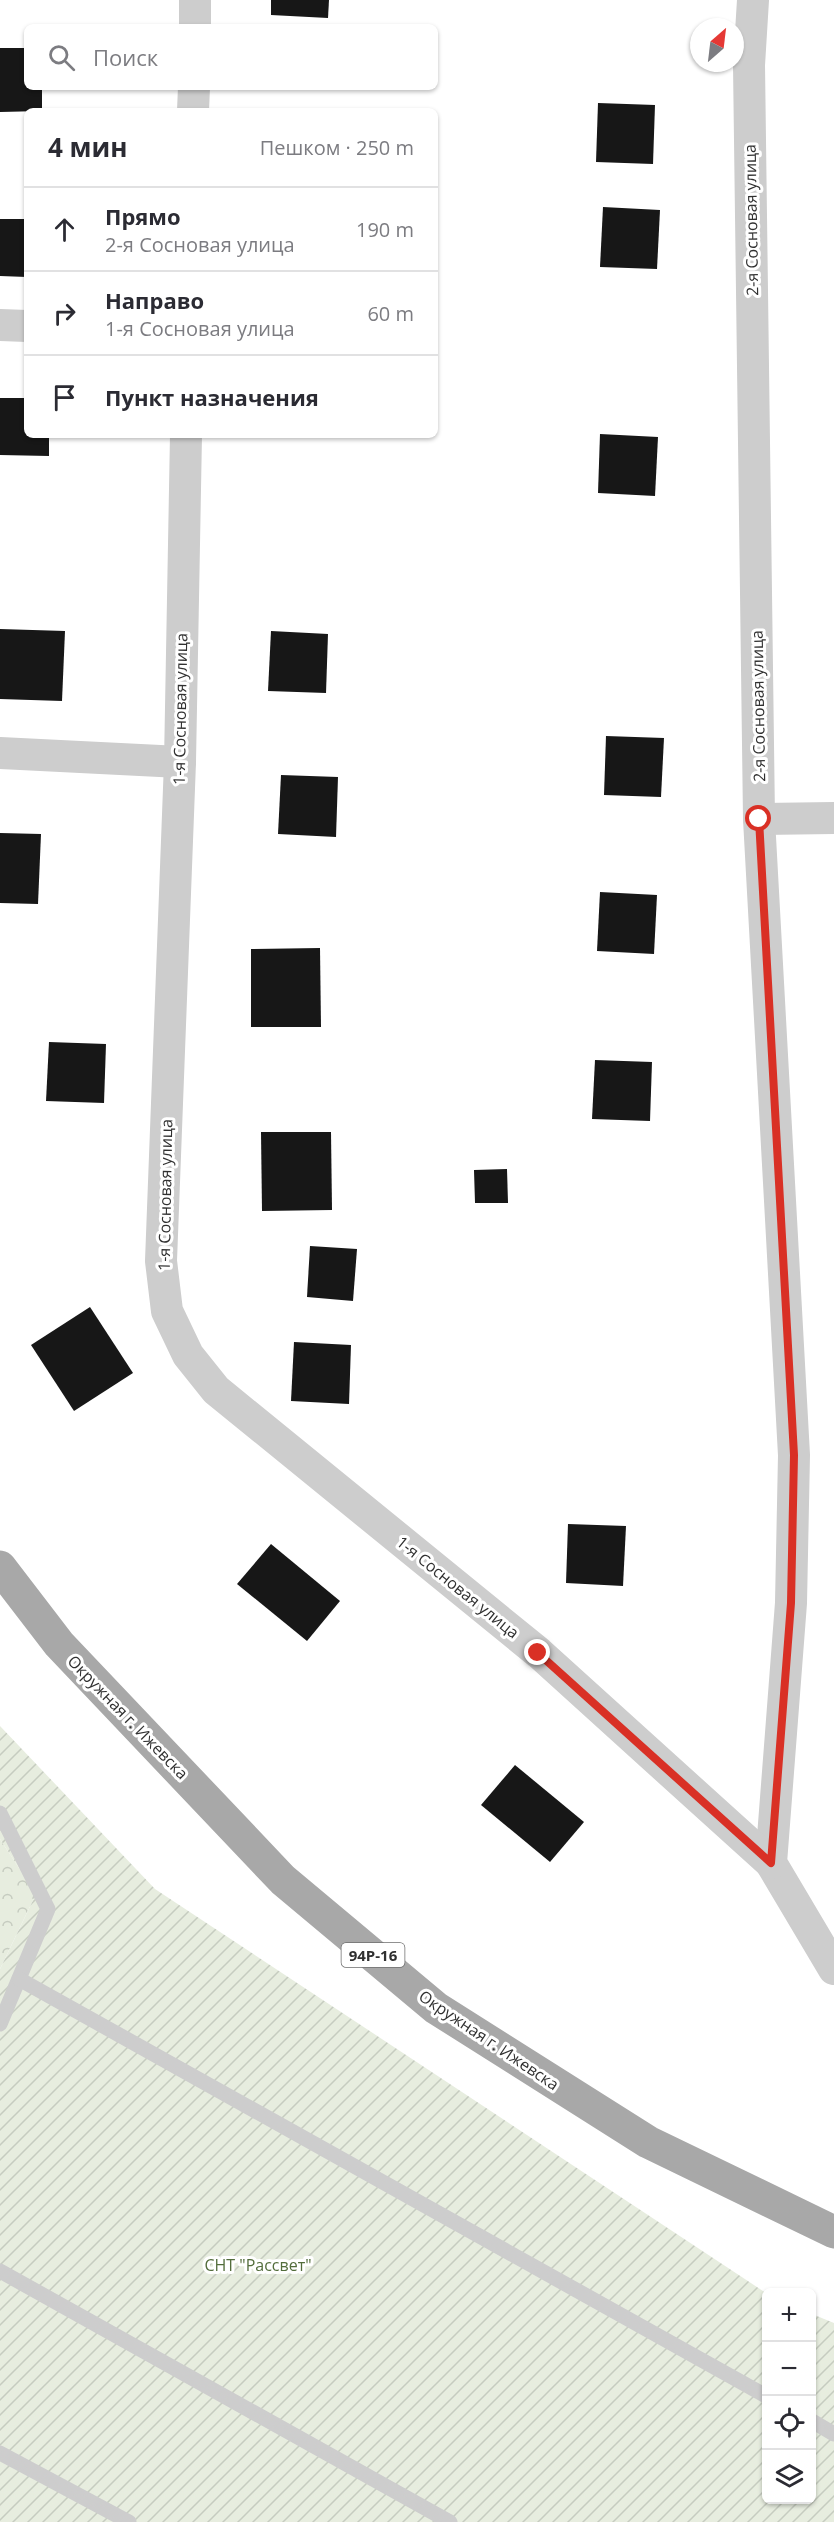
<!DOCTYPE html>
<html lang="ru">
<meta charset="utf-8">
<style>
:root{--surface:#fff;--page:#f2f2f3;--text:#2b2b33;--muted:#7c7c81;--line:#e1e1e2}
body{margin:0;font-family:"Open Sans",sans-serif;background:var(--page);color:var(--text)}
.controls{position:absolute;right:18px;bottom:18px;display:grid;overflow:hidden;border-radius:9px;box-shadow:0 2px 4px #0004}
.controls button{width:54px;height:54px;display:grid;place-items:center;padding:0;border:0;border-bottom:2px solid var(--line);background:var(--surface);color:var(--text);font:30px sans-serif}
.compass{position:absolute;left:690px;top:18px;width:54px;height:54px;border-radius:50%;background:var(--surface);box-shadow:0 2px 4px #0004;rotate:28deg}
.stop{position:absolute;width:18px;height:18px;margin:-14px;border:4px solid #d93025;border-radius:50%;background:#fff}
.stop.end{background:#d93025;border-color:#fff;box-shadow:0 2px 6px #0008}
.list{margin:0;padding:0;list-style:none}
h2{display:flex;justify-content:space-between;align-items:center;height:78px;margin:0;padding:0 24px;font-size:26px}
h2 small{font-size:20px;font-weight:400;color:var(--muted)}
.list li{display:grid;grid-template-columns:39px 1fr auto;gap:18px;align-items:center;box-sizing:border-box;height:84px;padding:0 24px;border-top:2px solid var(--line)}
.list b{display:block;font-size:22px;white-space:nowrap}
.list p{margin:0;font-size:20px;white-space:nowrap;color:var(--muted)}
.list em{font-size:20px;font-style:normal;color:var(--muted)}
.icon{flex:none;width:33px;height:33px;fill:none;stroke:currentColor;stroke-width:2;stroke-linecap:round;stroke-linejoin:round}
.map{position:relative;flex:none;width:834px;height:2522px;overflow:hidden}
.search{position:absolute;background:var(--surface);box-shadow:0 2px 4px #0004;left:24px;top:24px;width:414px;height:66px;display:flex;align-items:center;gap:15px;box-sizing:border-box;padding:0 21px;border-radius:9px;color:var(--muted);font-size:22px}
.panel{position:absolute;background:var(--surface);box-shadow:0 2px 4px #0004;left:24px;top:108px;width:414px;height:330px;border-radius:9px}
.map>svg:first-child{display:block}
</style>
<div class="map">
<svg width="834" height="2522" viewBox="0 0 834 2522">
<defs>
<pattern id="forest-crowns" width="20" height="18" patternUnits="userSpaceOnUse" patternTransform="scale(1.5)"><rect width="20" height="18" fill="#e7eddf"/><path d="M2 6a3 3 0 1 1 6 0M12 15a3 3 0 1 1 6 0" fill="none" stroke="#c6ccc0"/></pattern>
<pattern id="garden-furrows" width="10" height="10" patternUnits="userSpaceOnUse" patternTransform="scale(1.5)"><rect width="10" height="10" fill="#e7eddf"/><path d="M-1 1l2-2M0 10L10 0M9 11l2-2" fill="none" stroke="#c6ccc0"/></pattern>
</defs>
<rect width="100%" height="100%" fill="#fff"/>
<polygon fill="url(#forest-crowns)" points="0,1839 36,1894 0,1969"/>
<polygon fill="url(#garden-furrows)" points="0,1726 155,1889 766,2293 766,2500 812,2500 812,2314 834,2323 834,2522 0,2522 0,1969 36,1894 0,1839"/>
<g fill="#171717">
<polygon points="271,0 329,0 328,18 271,15"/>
<polygon points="0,48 27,48 27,87 42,87 42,111 0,112"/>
<polygon points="598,103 655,105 653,164 596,162"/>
<polygon points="603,207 660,210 657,269 600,267"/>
<polygon points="0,219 27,219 27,277 0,276"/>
<polygon points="0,398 27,398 27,435 49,435 49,456 0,455"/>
<polygon points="600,434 658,437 655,496 598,493"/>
<polygon points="0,629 65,631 62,701 0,699"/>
<polygon points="271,631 328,634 326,693 268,691"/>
<polygon points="606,736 664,738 661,797 604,795"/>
<polygon points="281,775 338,777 336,837 278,834"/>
<polygon points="0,833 41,834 38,904 0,903"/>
<polygon points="600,892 657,895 654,954 597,951"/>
<polygon points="320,948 321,1027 251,1027 251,949"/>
<polygon points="49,1042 106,1044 104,1103 46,1101"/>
<polygon points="595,1060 652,1062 650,1121 592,1119"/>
<polygon points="261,1132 331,1132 332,1210 262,1211"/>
<polygon points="507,1169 508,1203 475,1203 474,1170"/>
<polygon points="310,1246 357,1249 353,1301 307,1297"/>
<polygon points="90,1307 133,1373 74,1411 31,1345"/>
<polygon points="294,1342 351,1345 349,1404 291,1401"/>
<polygon points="568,1524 626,1526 623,1586 566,1583"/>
<polygon points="271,1544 340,1601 307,1641 237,1584"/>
<polygon points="515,1765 584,1822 550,1862 481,1805"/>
</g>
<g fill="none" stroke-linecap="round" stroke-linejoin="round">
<g stroke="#cdcdcd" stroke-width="15">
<polyline points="0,1813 48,1909 0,2024"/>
<polyline points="19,1979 766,2396"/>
<polyline points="0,2271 450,2522"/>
<polyline points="812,2421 834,2434"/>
<polyline points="0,2453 129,2522"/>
</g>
<g stroke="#cdcdcd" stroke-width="32">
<polyline points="753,0 749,65 759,819 794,1455 791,1603 771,1863 834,1969"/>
<polyline points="195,27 195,0"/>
<polyline points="193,111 194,87"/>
<polyline points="0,325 27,326"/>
<polyline points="186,435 180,762 161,1261 167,1311 188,1355 216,1390 539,1653 771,1863"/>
<polyline points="0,753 180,762"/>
<polyline points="759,819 834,818"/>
</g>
<polyline stroke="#a8a8a8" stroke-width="33" points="0,1567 59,1644 283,1880 436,2008 648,2142 834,2232"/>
</g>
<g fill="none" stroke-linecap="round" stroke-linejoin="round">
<polyline stroke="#d93025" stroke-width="8" points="538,1653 771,1863 791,1603 794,1455 759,819"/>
</g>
<g text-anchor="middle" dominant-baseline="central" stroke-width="6" stroke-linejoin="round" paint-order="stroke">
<rect fill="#fff" stroke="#6e6e6e" stroke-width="1.5" x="341.5" y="1943" width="63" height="24" rx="4.5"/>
<g font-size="15" font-weight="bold" fill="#303030">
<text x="373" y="1955">94Р-16</text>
</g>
<g font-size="16" fill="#303030" stroke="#fff">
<text transform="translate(751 220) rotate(-91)">2-я Сосновая улица</text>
<text transform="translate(758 706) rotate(-91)">2-я Сосновая улица</text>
<text transform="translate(180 709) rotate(-89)">1-я Сосновая улица</text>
<text transform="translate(165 1195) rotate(-89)">1-я Сосновая улица</text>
<text transform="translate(458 1587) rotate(39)">1-я Сосновая улица</text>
<text transform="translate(128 1717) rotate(46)">Окружная г. Ижевска</text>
<text transform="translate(489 2040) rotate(34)">Окружная г. Ижевска</text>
</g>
<g font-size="16" fill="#536d3c" stroke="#fff">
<text x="258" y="2265">СНТ "Рассвет"</text>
</g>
</g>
</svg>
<div class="controls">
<button>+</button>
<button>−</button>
<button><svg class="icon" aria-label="locate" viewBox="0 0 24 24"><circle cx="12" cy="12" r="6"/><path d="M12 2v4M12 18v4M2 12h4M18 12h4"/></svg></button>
<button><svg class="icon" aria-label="layers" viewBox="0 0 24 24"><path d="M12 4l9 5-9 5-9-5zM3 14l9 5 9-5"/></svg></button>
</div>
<svg class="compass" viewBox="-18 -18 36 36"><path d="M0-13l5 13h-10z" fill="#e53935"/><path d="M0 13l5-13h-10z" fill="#7c7c81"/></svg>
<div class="stop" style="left:759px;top:819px"></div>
<div class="stop end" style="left:538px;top:1653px"></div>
<div class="search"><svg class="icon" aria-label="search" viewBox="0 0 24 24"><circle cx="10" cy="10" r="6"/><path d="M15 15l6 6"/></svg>Поиск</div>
<section class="panel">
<h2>4 мин<small>Пешком · 250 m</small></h2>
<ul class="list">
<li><svg class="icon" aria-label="ahead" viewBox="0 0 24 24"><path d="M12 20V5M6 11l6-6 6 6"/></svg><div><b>Прямо</b><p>2-я Сосновая улица</p></div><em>190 m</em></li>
<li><svg class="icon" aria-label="right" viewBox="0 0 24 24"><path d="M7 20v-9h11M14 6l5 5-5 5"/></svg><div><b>Направо</b><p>1-я Сосновая улица</p></div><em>60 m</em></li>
<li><svg class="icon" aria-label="arrive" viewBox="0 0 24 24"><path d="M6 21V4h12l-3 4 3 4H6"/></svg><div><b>Пункт назначения</b></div></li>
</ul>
</section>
</div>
